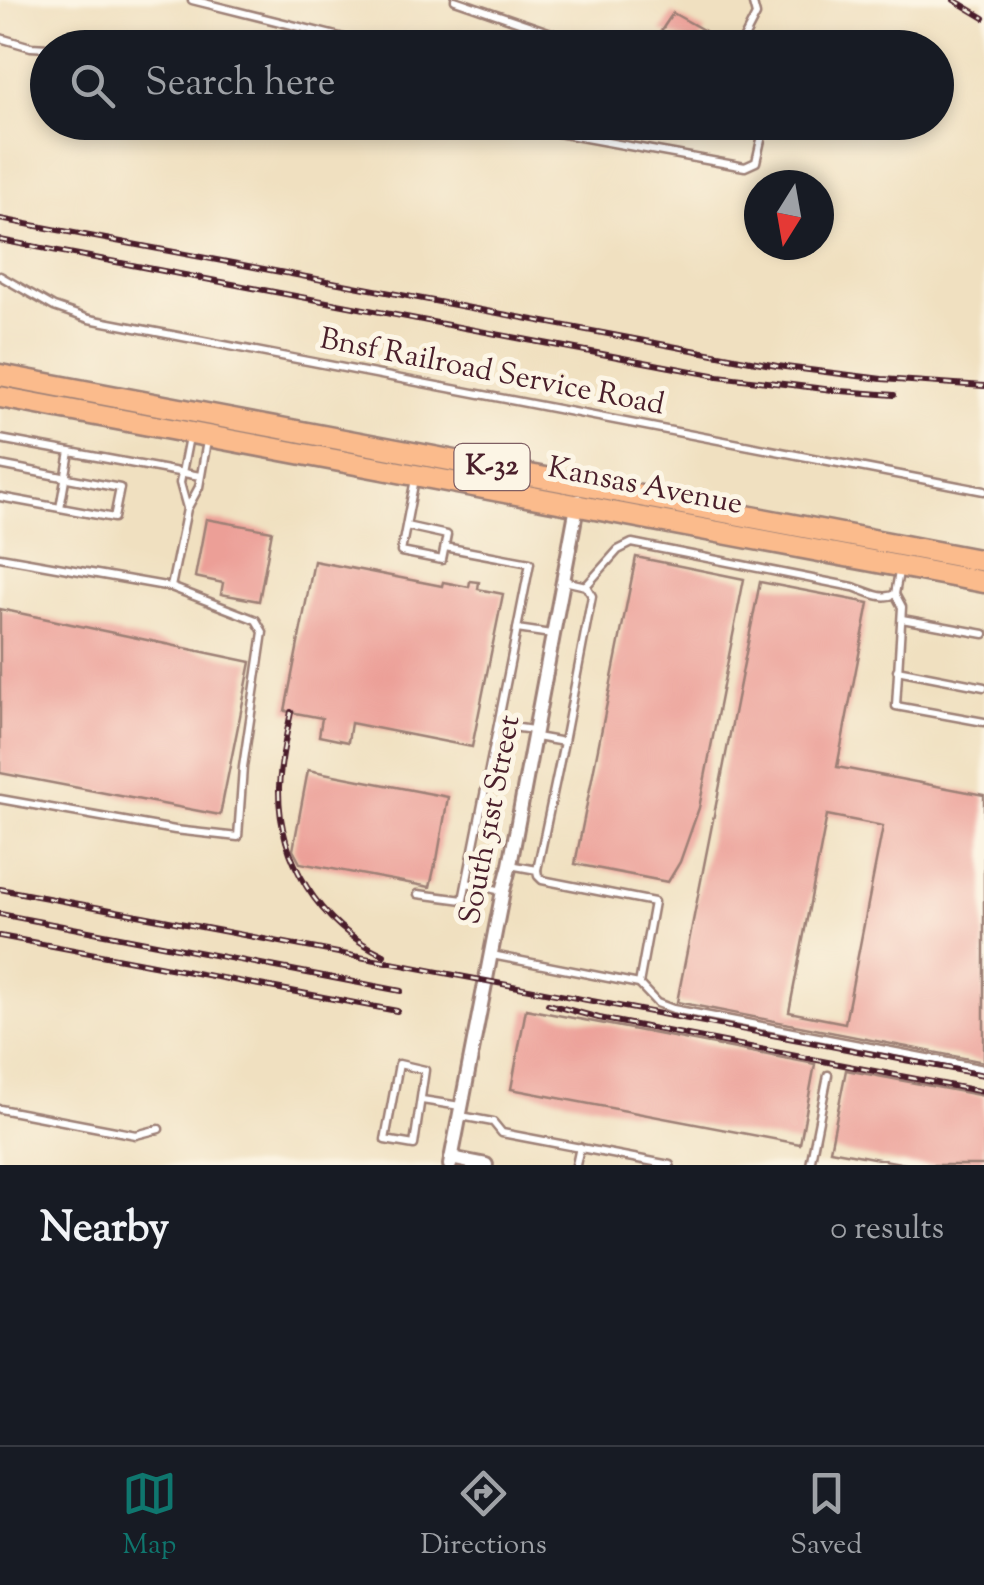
<!DOCTYPE html>
<style>
:root{--surface:#171b24;--page:#20242c;--text:#f1f3f6;--muted:#9ea1a6;--line:#363941;--accent:#0f766e}
body{margin:0;font-family:"Sorts Mill Goudy",serif;background:var(--page);color:var(--text)}
.compass{position:absolute;left:744px;top:170px;width:90px;height:90px;border-radius:50%;background:var(--surface);box-shadow:0 5px 15px #0003;rotate:191deg}
.list{margin:0;padding:0;list-style:none}
h2{display:flex;justify-content:space-between;align-items:center;height:130px;margin:0;padding:0 40px;font-size:42px}
h2 small{font-size:32px;font-weight:400;color:var(--muted)}
.icon{flex:none;width:55px;height:55px;fill:none;stroke:currentColor;stroke-width:2;stroke-linecap:round;stroke-linejoin:round}
.map{position:relative;flex:none;width:984px;height:1165px;overflow:hidden}
.search{position:absolute;background:var(--surface);box-shadow:0 5px 15px #0003;left:30px;right:30px;top:30px;height:110px;display:flex;align-items:center;gap:25px;box-sizing:border-box;padding:0 35px;border-radius:55px;color:var(--muted);font-size:38px}
.sheet{height:280px;background:var(--surface)}
nav{display:flex;justify-content:space-around;align-items:center;box-sizing:border-box;height:140px;border-top:2px solid var(--line);background:var(--surface);font-size:28px;color:var(--muted)}
nav a{display:grid;justify-items:center;gap:5px}
nav .on{color:var(--accent)}
.map>svg:first-child{display:block}
</style>
<div class="map">
<svg width="984" height="1165" viewBox="0 0 984 1165">
<rect width="100%" height="100%" fill="#fcf5e5"/>
<filter id="ink" filterUnits="userSpaceOnUse"><feTurbulence type="fractalNoise" baseFrequency=".01" numOctaves="2"/><feDisplacementMap in="SourceGraphic" scale="20" xChannelSelector="R" yChannelSelector="G"/><feConvolveMatrix kernelMatrix="1 2 1 2 8 2 1 2 1" color-interpolation-filters="sRGB"/></filter>
<filter id="wash" filterUnits="userSpaceOnUse"><feTurbulence type="fractalNoise" baseFrequency=".0048" numOctaves="4" result="noise"/><feDisplacementMap in="SourceGraphic" scale="40" xChannelSelector="R" yChannelSelector="G"/><feGaussianBlur stdDeviation="2.25" result="paint"/><feColorMatrix in="noise" values="0 0 0 0 0 0 0 0 0 0 0 0 0 0 0 0 0 1.4 0 .05"/><feComposite in="paint" operator="in"/></filter>
<g filter="url(#wash)">
<rect width="100%" height="100%" fill="#f0e0c0"/>
<g id="blocks">
<g fill="#ec9f97" fill-rule="evenodd">
<polygon points="673,13 705,31 698,45 661,31"/>
<polygon points="206,519 272,531 259,601 221,594 223,583 195,577"/>
<polygon points="636,557 744,579 699,808 680,862 668,882 575,864"/>
<polygon points="314,561 442,586 443,582 469,587 470,581 479,582 478,589 503,594 472,747 351,723 348,742 319,736 322,718 285,711"/>
<path d="M760,582L869,603L837,767L984,795V1062L677,1002ZM827,815L883,826L845,1023L789,1012Z"/>
<polygon points="0,609 251,662 220,815 0,773"/>
<polygon points="308,770 448,797 437,860 436,860 430,887 300,863 293,850"/>
<polygon points="526,1009 815,1064 800,1144 511,1089"/>
<polygon points="846,1070 984,1096 984,1165 911,1165 830,1150"/>
</g>
</g>
</g>
<g filter="url(#ink)">
<use href="#blocks" fill-opacity="0" stroke="#9d8076" stroke-width="2.5"/>
<g fill="none" stroke-linecap="round" stroke-linejoin="round">
<defs>
<g id="lane">
<polyline points="192,0 384,48"/>
<polyline points="455,0 595,48"/>
<polyline points="0,38 31,47 48,48"/>
<polyline points="739,48 756,15 752,0"/>
<polyline points="497,122 745,167 756,162 763,131 759,122"/>
<polyline points="682,122 700,126 708,122"/>
<polyline points="0,276 54,307 89,319 984,491"/>
<polyline points="0,439 200,476"/>
<polyline points="0,465 120,488 114,518 60,508"/>
<polyline points="0,497 60,508 70,452"/>
<polyline points="187,508 180,483 189,437"/>
<polyline points="406,526 447,535 442,560 401,552 415,479"/>
<polyline points="445,547 530,563 517,629 551,634"/>
<polyline points="0,557 171,587"/>
<polyline points="899,572 895,594 902,607 896,706 984,722"/>
<path d="M586,586L618,550L632,543L853,587C866,591 882,601 895,594"/>
<polyline points="902,619 984,634"/>
<polyline points="897,670 984,687"/>
<polyline points="498,725 533,730"/>
<polyline points="536,737 564,742 592,596 586,586 564,581"/>
<polyline points="0,799 175,830 238,837 243,767 263,632 256,620 171,587 187,509 199,487 207,441"/>
<polyline points="537,870 564,742"/>
<polyline points="467,883 502,891"/>
<polyline points="418,894 463,900 517,629"/>
<polyline points="492,955 639,984 654,902 542,880 538,876 537,870 510,865"/>
<polyline points="640,985 657,1003 673,1009 984,1069"/>
<polygon points="399,1064 425,1070 414,1145 385,1140"/>
<polyline points="422,1100 460,1106"/>
<polyline points="0,1109 136,1135 159,1129"/>
<polyline points="461,1116 493,1122 502,1133 670,1165"/>
<polyline points="576,1165 580,1147"/>
<polyline points="810,1165 828,1075"/>
</g>
<g id="street">
<polyline points="451,1158 486,1165"/>
<polyline points="450,1165 503,891 510,865 578,501"/>
</g>
<g id="primary">
<polyline points="0,375 984,561"/>
<polyline points="0,397 984,582"/>
</g>
</defs>
<use href="#lane" stroke="#9d8076" stroke-width="11"/>
<use href="#street" stroke="#9d8076" stroke-width="18"/>
<use href="#primary" stroke="#9d8076" stroke-width="25"/>
<use href="#lane" stroke="#fff" stroke-width="6"/>
<use href="#street" stroke="#fff" stroke-width="12"/>
<use href="#primary" stroke="#fbbb8c" stroke-width="20"/>
<defs>
<g id="rail">
<polyline points="954,0 984,18"/>
<polyline points="0,219 777,366 882,379 984,386"/>
<polyline points="0,240 718,376 841,391 894,395"/>
<path d="M291,712C286,737 280,762 279,788C278,859 319,925 384,955"/>
<polyline points="0,889 984,1075"/>
<polyline points="0,914 401,991"/>
<polyline points="0,936 397,1011"/>
<polyline points="548,1004 599,1018 984,1092"/>
</g>
</defs>
<use href="#rail" stroke="#4a1f2b" stroke-width="6"/>
<use href="#rail" stroke="#fcf5e5" stroke-width="2.5" stroke-dasharray="8" stroke-linecap="butt"/>
</g>
</g>
<g text-anchor="middle" dominant-baseline="central" stroke-width="10" stroke-linejoin="round" paint-order="stroke">
<rect fill="#fcf5e5" stroke="#7f5f63" stroke-width="2.5" x="454.5" y="444" width="75" height="46" rx="8"/>
<g font-size="28" font-weight="bold" fill="#4a1f2b">
<text x="492" y="467">K-32</text>
</g>
<g font-size="30" fill="#4a1f2b" stroke="#fcf5e5">
<text transform="translate(492 373) rotate(11)">Bnsf Railroad Service Road</text>
<text transform="translate(645 487) rotate(11)">Kansas Avenue</text>
<text transform="translate(491 820) rotate(-79)">South 51st Street</text>
</g>
</g>
</svg>
<svg class="compass" viewBox="-18 -18 36 36"><path d="M0-13l5 13h-10z" fill="#e53935"/><path d="M0 13l5-13h-10z" fill="#9ea1a6"/></svg>
<div class="search"><svg class="icon" aria-label="search" viewBox="0 0 24 24"><circle cx="10" cy="10" r="6"/><path d="M15 15l6 6"/></svg>Search here</div>
</div>
<section class="sheet">
<h2>Nearby<small>0 results</small></h2>
<ul class="list">
</ul>
</section>
<nav>
<a class="on"><svg class="icon" aria-label="map" viewBox="0 0 24 24"><path d="M3 6l6-2 6 2 6-2v14l-6 2-6-2-6 2zM9 4v14M15 6v14"/></svg>Map</a>
<a><svg class="icon" aria-label="directions" viewBox="0 0 24 24"><path d="M12 3l9 9-9 9-9-9zM9 14v-3h6M13 9l2 2-2 2"/></svg>Directions</a>
<a><svg class="icon" aria-label="saved" viewBox="0 0 24 24"><path d="M7 4h10v16l-5-4-5 4z"/></svg>Saved</a>
</nav>
